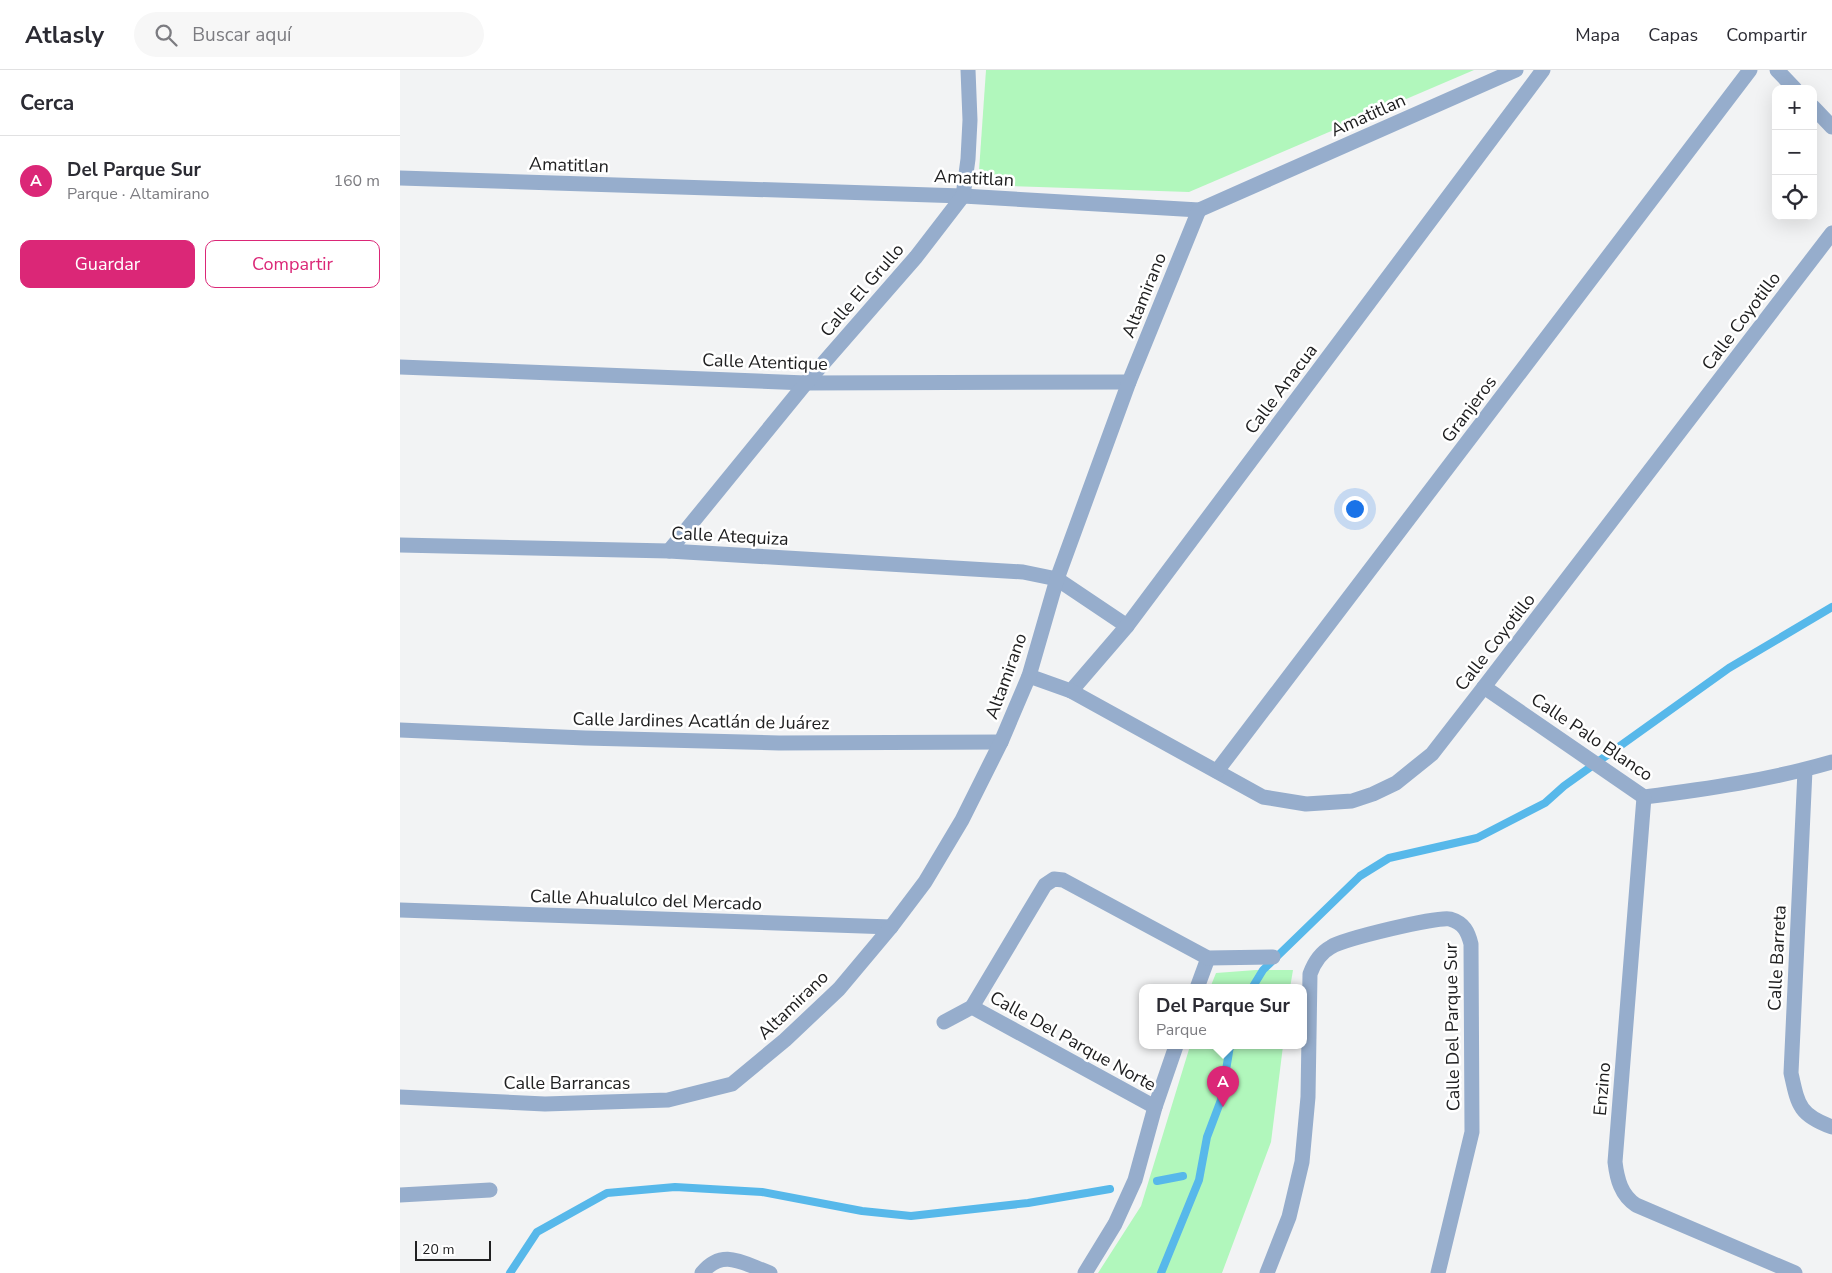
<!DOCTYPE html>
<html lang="es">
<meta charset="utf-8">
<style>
:root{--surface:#fff;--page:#f7f7f7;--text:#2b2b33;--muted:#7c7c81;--line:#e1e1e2;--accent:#db2777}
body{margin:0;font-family:"Nunito Sans",sans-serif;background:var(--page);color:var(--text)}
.controls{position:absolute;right:15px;top:15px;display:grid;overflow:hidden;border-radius:10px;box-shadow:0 5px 20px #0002}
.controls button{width:45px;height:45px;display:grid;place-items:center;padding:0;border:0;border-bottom:1px solid var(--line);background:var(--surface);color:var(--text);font:25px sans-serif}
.scale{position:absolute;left:15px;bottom:12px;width:76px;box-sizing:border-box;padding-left:5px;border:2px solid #202021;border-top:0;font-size:14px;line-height:18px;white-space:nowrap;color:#202021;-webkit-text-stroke:4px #fff;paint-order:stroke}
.you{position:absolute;left:954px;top:438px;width:18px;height:18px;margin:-12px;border:4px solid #fff;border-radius:50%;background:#1a73e8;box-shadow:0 0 0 8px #1a73e833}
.badge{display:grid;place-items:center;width:32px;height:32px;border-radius:50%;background:var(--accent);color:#fff;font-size:16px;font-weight:700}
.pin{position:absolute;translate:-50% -41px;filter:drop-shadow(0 1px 2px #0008)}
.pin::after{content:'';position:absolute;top:26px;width:18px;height:15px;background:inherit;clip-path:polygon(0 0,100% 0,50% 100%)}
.popup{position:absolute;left:739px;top:914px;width:168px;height:65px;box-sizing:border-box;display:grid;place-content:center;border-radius:10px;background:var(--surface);filter:drop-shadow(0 1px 4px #0005);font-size:16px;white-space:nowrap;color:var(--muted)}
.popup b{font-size:19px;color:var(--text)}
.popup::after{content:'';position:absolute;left:50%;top:100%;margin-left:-10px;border:10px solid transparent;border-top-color:var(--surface)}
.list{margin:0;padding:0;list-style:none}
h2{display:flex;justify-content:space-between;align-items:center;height:65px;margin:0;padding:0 20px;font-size:21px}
h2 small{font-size:16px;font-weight:400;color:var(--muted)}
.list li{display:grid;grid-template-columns:32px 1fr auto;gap:15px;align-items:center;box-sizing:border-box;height:90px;padding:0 20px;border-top:1px solid var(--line)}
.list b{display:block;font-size:19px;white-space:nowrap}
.list p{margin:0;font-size:16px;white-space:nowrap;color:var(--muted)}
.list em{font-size:16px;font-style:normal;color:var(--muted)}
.actions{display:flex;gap:10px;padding:15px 20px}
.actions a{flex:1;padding:11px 0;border:1px solid var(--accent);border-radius:10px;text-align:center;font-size:18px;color:var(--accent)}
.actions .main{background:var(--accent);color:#fff}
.icon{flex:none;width:28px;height:28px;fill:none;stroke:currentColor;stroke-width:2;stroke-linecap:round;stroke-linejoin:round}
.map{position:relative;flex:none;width:1432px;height:1203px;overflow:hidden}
header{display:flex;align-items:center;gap:30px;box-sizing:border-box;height:70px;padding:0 25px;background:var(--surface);border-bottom:1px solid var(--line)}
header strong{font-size:24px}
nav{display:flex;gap:28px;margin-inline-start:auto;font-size:18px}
.search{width:350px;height:45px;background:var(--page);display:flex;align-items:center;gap:12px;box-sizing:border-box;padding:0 18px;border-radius:28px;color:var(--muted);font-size:19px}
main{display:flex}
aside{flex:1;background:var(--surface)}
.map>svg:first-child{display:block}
</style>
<header>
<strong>Atlasly</strong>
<div class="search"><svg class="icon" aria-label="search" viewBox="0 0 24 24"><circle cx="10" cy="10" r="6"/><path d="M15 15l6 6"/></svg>Buscar aquí</div>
<nav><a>Mapa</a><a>Capas</a><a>Compartir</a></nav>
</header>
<main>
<aside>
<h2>Cerca<small></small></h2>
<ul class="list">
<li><span class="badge">A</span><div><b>Del Parque Sur</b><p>Parque · Altamirano</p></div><em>160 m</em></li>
</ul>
<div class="actions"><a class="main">Guardar</a><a>Compartir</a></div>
</aside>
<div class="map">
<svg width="1432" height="1203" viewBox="0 0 1432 1203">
<rect width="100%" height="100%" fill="#f2f3f4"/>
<g fill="#b1f7bc">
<polygon points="586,0 1074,0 789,122 578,115"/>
<polygon points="856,900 893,900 890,918 810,918 816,903"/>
<polygon points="790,976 883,976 871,1072 822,1203 698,1203 741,1136"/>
</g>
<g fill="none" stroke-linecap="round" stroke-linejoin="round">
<g stroke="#57b8ea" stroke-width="8">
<polyline points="852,918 863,900 960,806 989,788 1077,768 1145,733 1164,716 1329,598 1432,537"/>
<polyline points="757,1111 783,1106"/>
<polyline points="110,1203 137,1162 207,1123 275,1117 362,1122 462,1141 511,1146 628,1133 710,1119"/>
<polyline points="761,1203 799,1110 807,1067 821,1030 830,976"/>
</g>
<g stroke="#96adcc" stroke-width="15">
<polyline points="1377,0 1395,19"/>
<polyline points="1413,37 1432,57"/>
<polyline points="0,108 563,126 799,140 1116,0"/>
<polyline points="0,297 406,313 729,312"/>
<polyline points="0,475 269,481 623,502 657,509 727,556"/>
<polyline points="269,481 406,313 516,187 563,126 568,89 570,50 568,0"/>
<polyline points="629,606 671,621 727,556 1143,0"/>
<path d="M1084,617L1244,727C1307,719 1370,710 1432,692"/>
<polyline points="671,621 863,727 906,734 952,731 973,724 996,713 1032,684 1084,617 1432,163"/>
<polyline points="0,660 185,668 379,673 601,672"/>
<path d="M1405,700L1391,1003C1398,1035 1399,1045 1432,1057"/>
<polyline points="817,701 1350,0"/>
<path d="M1244,727L1215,1092C1217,1109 1221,1125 1236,1135L1395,1203"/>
<polyline points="0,840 491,857"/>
<polyline points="797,918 808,888"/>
<polyline points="572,937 755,1037"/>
<polyline points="544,952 572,937 645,815 654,809 663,810 808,888 873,887"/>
<polyline points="0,1027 145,1034 268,1030 332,1014 385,970 439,919 491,857 525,812 562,750 601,672 629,606 657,509 729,312 799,140"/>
<polyline points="0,1125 90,1120"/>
<path d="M302,1203C323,1177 344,1194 370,1203"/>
<polyline points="685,1203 715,1154 735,1110 755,1037 776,976"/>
<path d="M867,1203L889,1147L902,1092L908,1027L910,904C914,893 920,883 931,877C943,869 1038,846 1050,849C1064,853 1068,862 1071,874L1072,1062L1038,1203"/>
</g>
</g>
<g text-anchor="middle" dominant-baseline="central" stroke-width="5" stroke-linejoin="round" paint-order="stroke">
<g font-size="18" fill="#202021" stroke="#fff">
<text transform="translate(968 45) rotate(-24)">Amatitlan</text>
<text transform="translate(169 95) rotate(2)">Amatitlan</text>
<text transform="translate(574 108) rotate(3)">Amatitlan</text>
<text transform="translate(462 220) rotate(-49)">Calle El Grullo</text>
<text transform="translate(744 225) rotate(-68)">Altamirano</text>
<text transform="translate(1341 251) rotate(-53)">Calle Coyotillo</text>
<text transform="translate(365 292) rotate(2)">Calle Atentique</text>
<text transform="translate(881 319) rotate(-53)">Calle Anacua</text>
<text transform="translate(1069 339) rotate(-53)">Granjeros</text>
<text transform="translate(330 466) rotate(3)">Calle Atequiza</text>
<text transform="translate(1095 572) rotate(-52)">Calle Coyotillo</text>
<text transform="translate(606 606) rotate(-70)">Altamirano</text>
<text transform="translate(301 651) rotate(1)">Calle Jardines Acatlán de Juárez</text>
<text transform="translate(1192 667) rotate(34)">Calle Palo Blanco</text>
<text transform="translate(246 830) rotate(2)">Calle Ahualulco del Mercado</text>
<text transform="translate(1377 888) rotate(-87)">Calle Barreta</text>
<text transform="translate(393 935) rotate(-44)">Altamirano</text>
<text transform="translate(1052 957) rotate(-91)">Calle Del Parque Sur</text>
<text transform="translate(673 971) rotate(29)">Calle Del Parque Norte</text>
<text x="167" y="1013">Calle Barrancas</text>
<text transform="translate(1202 1019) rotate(-85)">Enzino</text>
</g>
</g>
</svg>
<div class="controls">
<button>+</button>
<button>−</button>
<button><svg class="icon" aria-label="locate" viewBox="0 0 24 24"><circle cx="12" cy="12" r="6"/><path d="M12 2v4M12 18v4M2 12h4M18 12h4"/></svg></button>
</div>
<div class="scale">20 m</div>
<div class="you"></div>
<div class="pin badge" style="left:823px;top:1037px">A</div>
<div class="popup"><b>Del Parque Sur</b>Parque</div>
</div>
</main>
